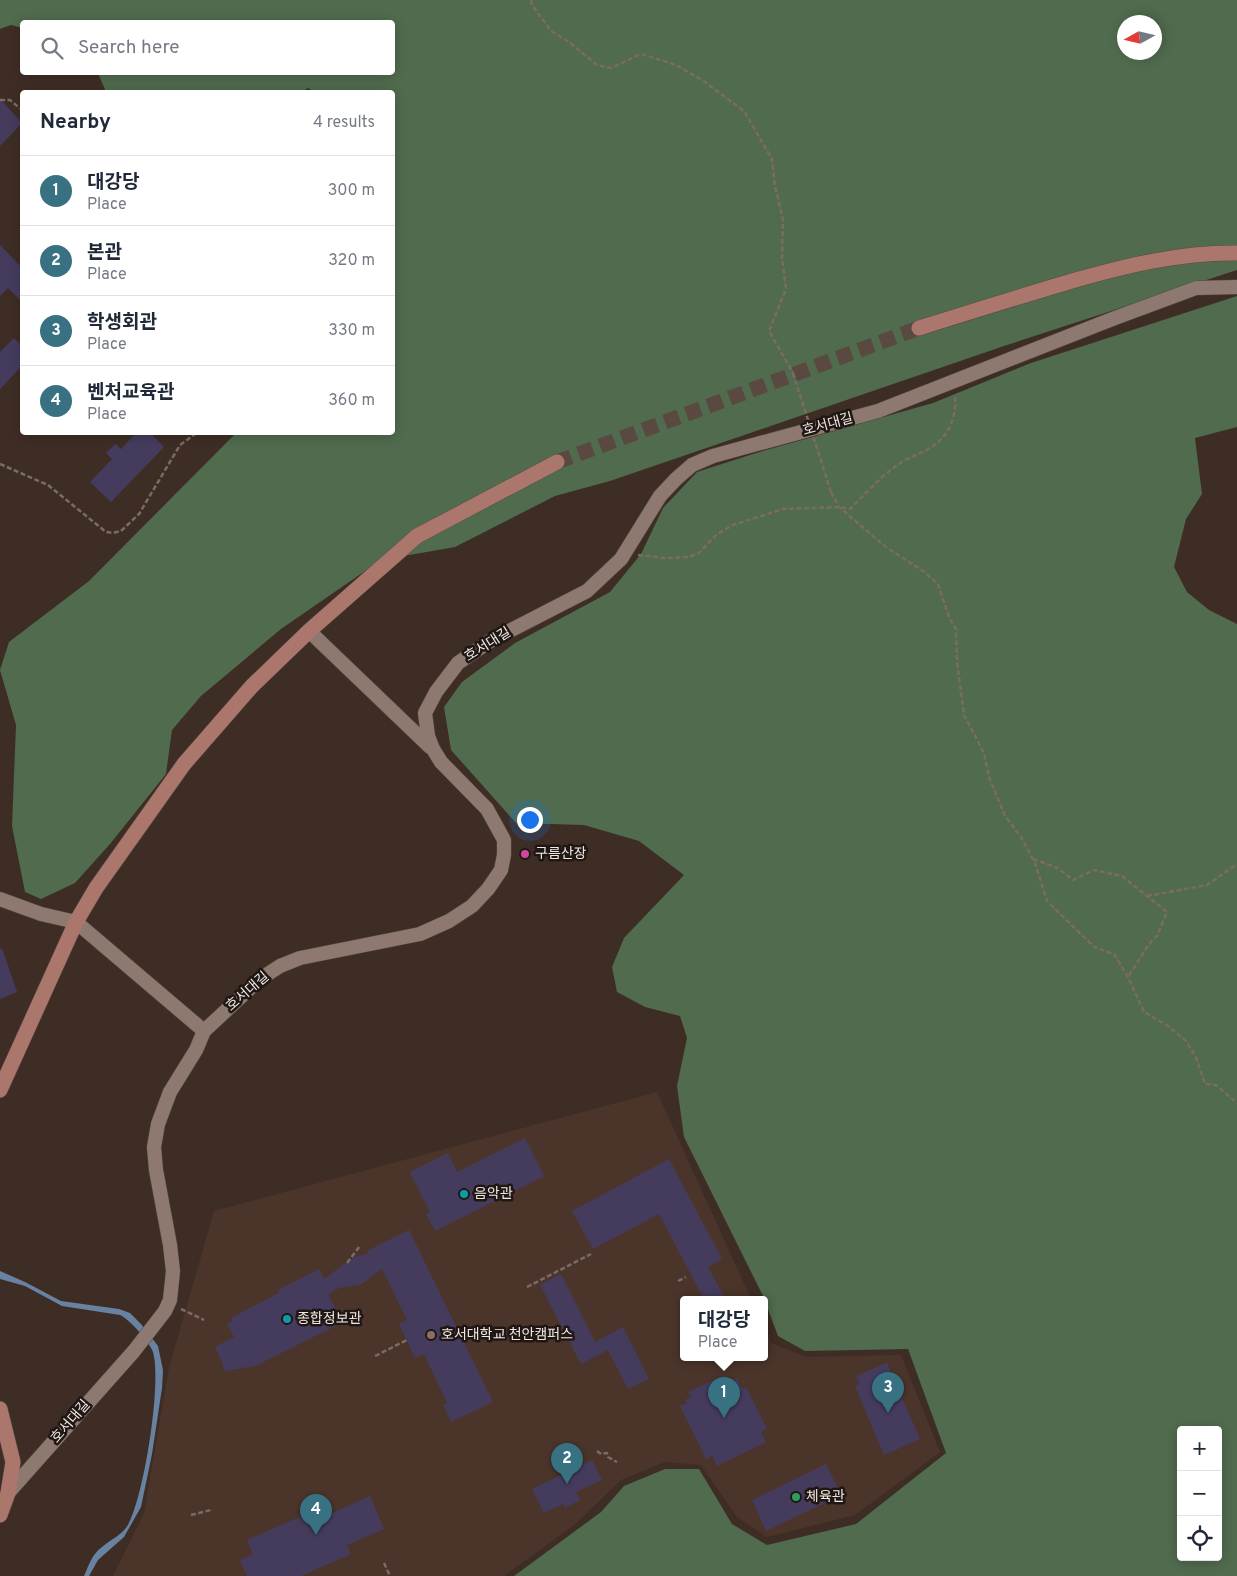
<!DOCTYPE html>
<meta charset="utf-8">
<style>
:root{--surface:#fff;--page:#f2f2f3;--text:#1f2937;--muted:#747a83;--line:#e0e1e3;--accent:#377182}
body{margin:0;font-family:Overpass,"Noto Sans KR",sans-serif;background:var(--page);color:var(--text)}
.controls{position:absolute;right:15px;bottom:15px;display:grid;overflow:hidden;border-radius:5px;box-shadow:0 2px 12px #0003}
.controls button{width:45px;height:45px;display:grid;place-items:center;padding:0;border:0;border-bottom:1px solid var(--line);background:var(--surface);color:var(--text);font:25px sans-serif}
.compass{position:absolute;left:1117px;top:15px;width:45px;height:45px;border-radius:50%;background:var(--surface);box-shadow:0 2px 12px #0003;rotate:262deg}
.you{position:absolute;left:529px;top:819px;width:18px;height:18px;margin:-12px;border:4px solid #fff;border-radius:50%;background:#1a73e8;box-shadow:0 0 0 8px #1a73e833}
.badge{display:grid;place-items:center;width:32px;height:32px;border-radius:50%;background:var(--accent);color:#fff;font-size:16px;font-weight:700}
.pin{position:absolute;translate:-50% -41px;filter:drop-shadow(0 1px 2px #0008)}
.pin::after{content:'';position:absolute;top:26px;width:18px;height:15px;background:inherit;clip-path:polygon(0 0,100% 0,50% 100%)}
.popup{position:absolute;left:680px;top:1296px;width:88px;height:65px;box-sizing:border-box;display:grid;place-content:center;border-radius:5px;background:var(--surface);filter:drop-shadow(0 1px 4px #0005);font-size:16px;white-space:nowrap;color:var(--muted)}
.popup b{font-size:19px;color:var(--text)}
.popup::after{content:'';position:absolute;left:50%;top:100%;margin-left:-10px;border:10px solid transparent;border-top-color:var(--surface)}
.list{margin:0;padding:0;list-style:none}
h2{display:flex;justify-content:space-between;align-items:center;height:65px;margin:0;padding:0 20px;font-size:21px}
h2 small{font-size:16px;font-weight:400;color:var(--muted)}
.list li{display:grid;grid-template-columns:32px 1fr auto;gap:15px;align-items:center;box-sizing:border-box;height:70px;padding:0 20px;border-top:1px solid var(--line)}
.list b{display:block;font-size:19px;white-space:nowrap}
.list p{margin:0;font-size:16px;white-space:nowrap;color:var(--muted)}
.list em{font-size:16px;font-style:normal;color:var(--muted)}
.icon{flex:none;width:28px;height:28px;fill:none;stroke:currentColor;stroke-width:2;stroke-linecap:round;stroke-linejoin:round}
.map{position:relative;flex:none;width:1237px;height:1576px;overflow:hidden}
.search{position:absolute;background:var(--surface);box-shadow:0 2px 12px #0003;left:20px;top:20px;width:375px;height:55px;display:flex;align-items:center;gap:12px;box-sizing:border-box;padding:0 18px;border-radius:5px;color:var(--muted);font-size:19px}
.panel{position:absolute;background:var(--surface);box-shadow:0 2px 12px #0003;left:20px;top:90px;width:375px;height:345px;border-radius:5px}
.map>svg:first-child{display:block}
</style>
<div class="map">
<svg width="1237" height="1576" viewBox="0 0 1237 1576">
<rect width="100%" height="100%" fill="#3e2d25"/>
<polygon fill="#4b352a" points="657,1092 751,1299 684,1299 684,1357 764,1357 764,1327 771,1343 806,1357 901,1355 940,1452 855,1515 767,1537 737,1517 701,1465 665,1462 621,1480 573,1526 504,1576 113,1576 144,1513 169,1368 214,1211"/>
<g fill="#506b4e" fill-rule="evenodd">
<path d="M0,0H1237V270L1004,346L610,481L555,496L455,547L381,560L281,629L201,696L172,730L166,774L110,844L75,883L41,899L25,892L12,826L16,725L0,670L9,642L89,581L236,433L392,432V92H315L308,88L302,92H106L98,73L392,72V22H22V28L11,25L0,29ZM1124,22H1154V52H1124Z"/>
<path d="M1237,296V427L1195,438L1202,494L1186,519L1174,567L1187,592L1209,610L1237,624V1576H514L601,1512L624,1486L665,1469H699L732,1524L767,1545L856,1524L946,1453L908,1349L805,1351L778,1336L763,1296L684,1137L677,1086L687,1038L680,1016L645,1007L617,992L612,967L624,938L684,875L639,841L584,825L516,823L451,750L444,707L462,682L515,643L610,592L641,554L663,508L697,472L756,453L933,403L1031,363ZM1181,1430H1218V1557H1181Z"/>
</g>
<path fill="#6882a1" d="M0,1271L25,1282L61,1301L119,1309L130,1313L141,1324L158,1346L163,1370L162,1388L152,1454L141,1507L124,1537L98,1560L89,1576H84C89,1565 92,1554 102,1547C110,1540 122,1535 128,1525C144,1496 162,1383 153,1352C149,1341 130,1320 120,1315L62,1306L25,1286L0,1279Z"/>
<g fill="#453c5d">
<polygon points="0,99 22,123 0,146"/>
<polygon points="0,245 22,268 22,302 8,288 0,296"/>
<polygon points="14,338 22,346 22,366 0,389 0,352"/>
<polygon points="137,432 149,432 164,447 111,502 90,482 112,459 106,453 115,444 121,449"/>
<polygon points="2,948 17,992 0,999 0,949"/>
<polygon points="525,1138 544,1176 435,1231 426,1214 430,1212 410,1172 448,1153 457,1172"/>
<polygon points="669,1159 722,1259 708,1267 725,1299 704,1299 659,1214 593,1249 572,1211"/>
<polygon points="409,1230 493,1402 451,1422 443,1405 447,1403 424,1354 415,1358 399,1324 407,1320 382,1269 362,1284 339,1288 328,1294 343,1322 255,1366 224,1371 221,1359 215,1347 234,1337 227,1324 233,1321 231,1318 279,1293 278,1290 319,1269 324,1279 354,1257 369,1253 367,1251"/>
<polygon points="561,1274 595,1342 623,1327 649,1379 628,1389 608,1350 581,1364 540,1285"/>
<polygon points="887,1363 920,1439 884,1455 855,1386 860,1384 856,1376"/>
<polygon points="724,1375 728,1383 737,1378 742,1389 746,1387 767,1429 761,1432 766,1442 717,1466 712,1455 706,1459 680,1406 687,1403 685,1400 691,1397 688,1392"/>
<polygon points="592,1460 602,1480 576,1492 580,1500 565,1508 563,1504 544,1513 532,1489"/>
<polygon points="826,1464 841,1495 766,1531 752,1500"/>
<polygon points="370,1496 384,1529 347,1545 351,1554 301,1576 247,1576 240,1560 253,1554 247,1540 300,1517 330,1514"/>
</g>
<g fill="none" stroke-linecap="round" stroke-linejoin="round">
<polyline stroke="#594941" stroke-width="15" stroke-dasharray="15 8" stroke-linecap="butt" points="557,462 919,328"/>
<defs>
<g id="street">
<polyline points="309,631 430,747"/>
<polyline points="0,899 41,914 76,922 204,1031"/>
<polyline points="8,1493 134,1351 165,1311 170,1300 173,1271 170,1245 156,1170 154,1147 158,1124 170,1092 196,1050 204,1031 260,979 280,966 300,958 420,934 449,921 472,906 488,889 501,870 504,855 504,840 487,809 441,762 433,749 428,736 425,713 436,692 458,663 490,641 587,591 621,559 660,496 676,479 692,465 713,456 878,411 1115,318 1196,288 1237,287"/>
</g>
<g id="secondary">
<path d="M919,328C970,312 1021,296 1072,281C1125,266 1181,252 1237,253"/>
<polyline points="0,1090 76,922 96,888 184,764 252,686 309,631 417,536 557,462"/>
<polyline points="0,1409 13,1462 8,1493 0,1515"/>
</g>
</defs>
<use href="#street" stroke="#594b45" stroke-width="15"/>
<use href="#secondary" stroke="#594b45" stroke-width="16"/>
<g stroke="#7a6b64" stroke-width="2.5" stroke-dasharray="5 2.5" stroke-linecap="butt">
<polyline points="531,0 532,5 551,31 569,42 597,65 611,68 641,54 676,65 702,80 744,111 772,159 775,186 783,220 782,258 786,289 769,331 793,373"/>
<polyline points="0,100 10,100 22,110"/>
<polyline points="0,464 48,485 106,532 113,533 121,531 139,514 180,445 198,432"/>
<polyline points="831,492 839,507 887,548 922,570 938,584 949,617 956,629 957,662 964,715 984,753 989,777 1005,816 1021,837 1035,863 1047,901 1094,947 1114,954 1128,977 1144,1012 1168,1026 1186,1041 1196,1057 1205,1084 1216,1085 1237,1103"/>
<path d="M638,555L666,558L688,557L699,553L717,534L733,525L783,509L839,507L850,509C865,494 881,476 899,464C909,457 920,454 930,448C949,437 957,416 955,395"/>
<polyline points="1033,859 1058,868 1073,880 1094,870 1122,876 1167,912 1157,936 1149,944 1128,977"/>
<polyline points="1147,896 1207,885 1237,864"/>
<polyline points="347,1263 360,1246"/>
<polyline points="678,1281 686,1277"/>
<polyline points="527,1287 591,1254"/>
<polyline points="181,1309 204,1320"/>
<polyline points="375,1356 407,1340"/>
<polyline points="597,1451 601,1454 607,1453 608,1457 617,1462"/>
<polyline points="191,1515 211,1510"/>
<polyline points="384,1563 390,1576"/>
</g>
<use href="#street" stroke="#8d7970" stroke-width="14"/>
<use href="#secondary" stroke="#ab766c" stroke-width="15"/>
<polyline stroke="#7a6b64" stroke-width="2.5" stroke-dasharray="5 2.5" stroke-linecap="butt" points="793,373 831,492"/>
</g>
<circle fill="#d1479c" stroke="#1f1714" stroke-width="2" cx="525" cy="854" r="5"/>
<g fill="#0f9aa8" stroke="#1f1714" stroke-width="2">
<circle cx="464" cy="1194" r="5"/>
<circle cx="287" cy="1319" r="5"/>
</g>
<circle fill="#8d6e63" stroke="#1f1714" stroke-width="2" cx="431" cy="1335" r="5"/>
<circle fill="#2e9e5b" stroke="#1f1714" stroke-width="2" cx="796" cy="1497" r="5"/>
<g text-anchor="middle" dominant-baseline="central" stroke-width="5" stroke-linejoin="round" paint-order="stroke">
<g font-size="14" fill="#f1e6e1" stroke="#1f1714">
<text transform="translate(828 425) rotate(-15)">호서대길</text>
<text transform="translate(488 645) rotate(-32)">호서대길</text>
<text transform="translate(248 992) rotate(-41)">호서대길</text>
<text transform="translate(71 1422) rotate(-49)">호서대길</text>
</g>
<g font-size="14" fill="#f1e6e1" stroke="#1f1714" text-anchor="start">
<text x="535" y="854">구름산장</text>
<text x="474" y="1194">음악관</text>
<text x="297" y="1319">종합정보관</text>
<text x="441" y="1335">호서대학교 천안캠퍼스</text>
<text x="806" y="1497">체육관</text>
</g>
</g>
</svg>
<div class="controls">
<button>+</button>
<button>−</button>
<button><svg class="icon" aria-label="locate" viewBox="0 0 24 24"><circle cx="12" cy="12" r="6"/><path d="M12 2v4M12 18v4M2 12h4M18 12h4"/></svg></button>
</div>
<svg class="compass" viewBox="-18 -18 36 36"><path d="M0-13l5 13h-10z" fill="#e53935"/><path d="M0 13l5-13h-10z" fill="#747a83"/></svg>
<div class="you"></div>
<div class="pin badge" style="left:724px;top:1418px">1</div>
<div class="popup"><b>대강당</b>Place</div>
<div class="pin badge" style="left:567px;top:1484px">2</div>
<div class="pin badge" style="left:888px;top:1413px">3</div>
<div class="pin badge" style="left:316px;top:1535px">4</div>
<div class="search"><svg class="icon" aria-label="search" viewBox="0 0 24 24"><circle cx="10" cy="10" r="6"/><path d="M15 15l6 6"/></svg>Search here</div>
<section class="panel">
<h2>Nearby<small>4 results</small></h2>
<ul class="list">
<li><span class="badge">1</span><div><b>대강당</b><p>Place</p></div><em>300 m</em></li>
<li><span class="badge">2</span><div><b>본관</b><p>Place</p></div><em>320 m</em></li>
<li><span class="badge">3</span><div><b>학생회관</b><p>Place</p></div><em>330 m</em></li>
<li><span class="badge">4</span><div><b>벤처교육관</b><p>Place</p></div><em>360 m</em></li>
</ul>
</section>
</div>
